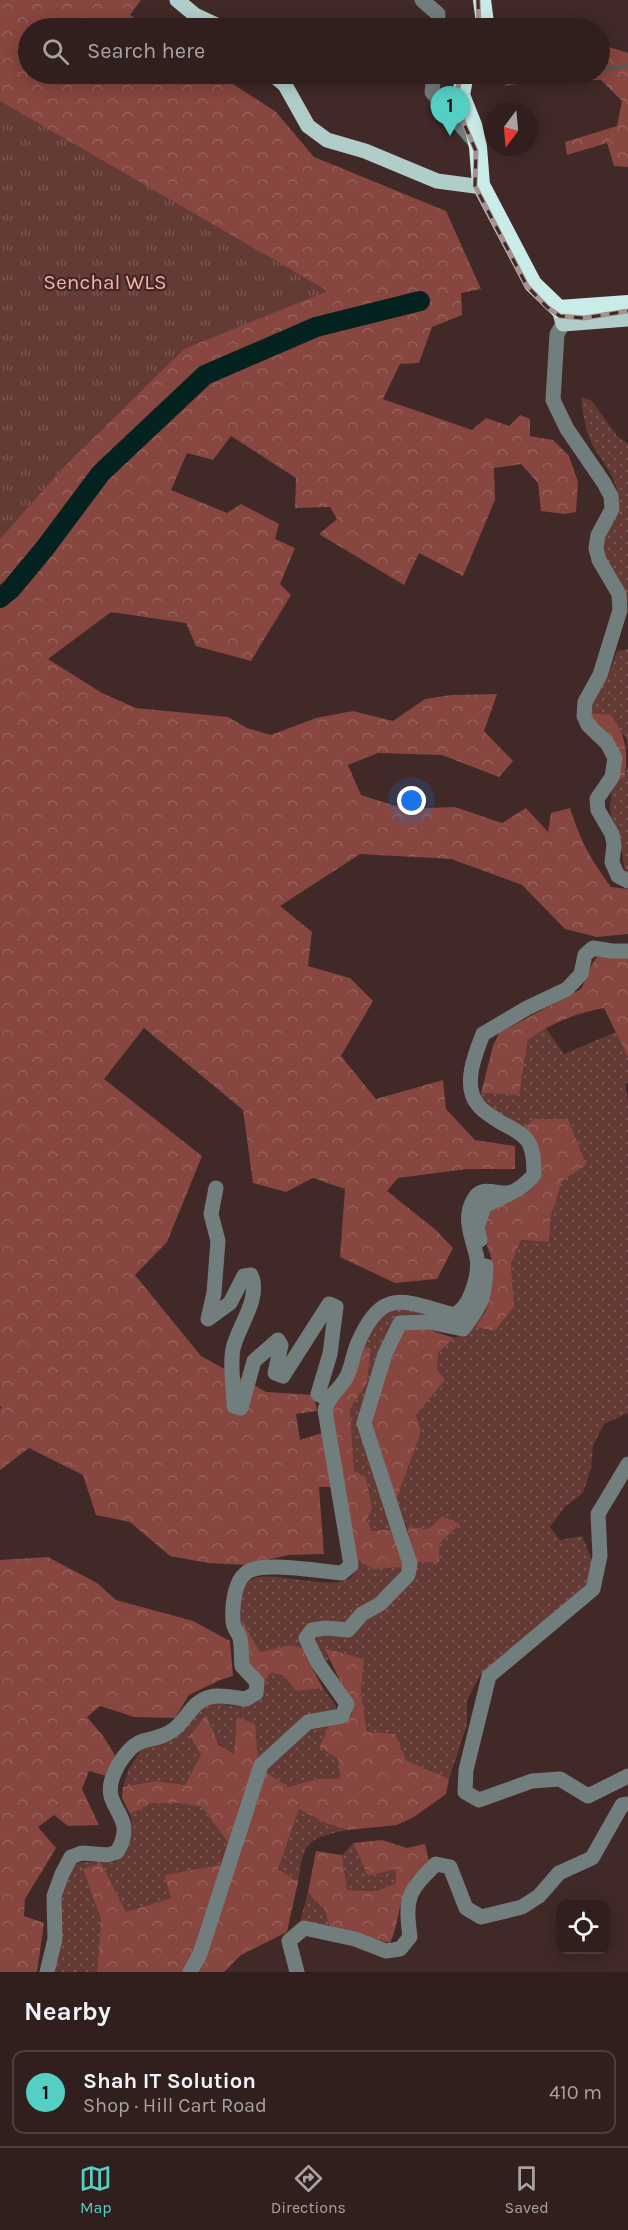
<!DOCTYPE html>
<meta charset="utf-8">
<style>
:root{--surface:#301f1c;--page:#3c2c29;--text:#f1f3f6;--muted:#a8a2a3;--line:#4b3d3b;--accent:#55cec4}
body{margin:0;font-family:Karla,sans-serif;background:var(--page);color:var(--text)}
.controls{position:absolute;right:18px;bottom:18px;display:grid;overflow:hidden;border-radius:12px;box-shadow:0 3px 15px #0003}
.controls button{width:54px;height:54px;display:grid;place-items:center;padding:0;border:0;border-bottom:2px solid var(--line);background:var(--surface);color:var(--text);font:30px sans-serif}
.compass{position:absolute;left:484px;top:102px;width:54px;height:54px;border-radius:50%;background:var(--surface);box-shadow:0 3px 15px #0003;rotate:196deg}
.you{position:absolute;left:412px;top:801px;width:21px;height:21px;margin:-15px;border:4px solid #fff;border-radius:50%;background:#1a73e8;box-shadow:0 0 0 9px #1a73e833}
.badge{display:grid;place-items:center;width:39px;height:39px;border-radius:50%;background:var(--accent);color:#111;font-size:20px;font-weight:700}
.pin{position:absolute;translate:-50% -50px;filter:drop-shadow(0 2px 3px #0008)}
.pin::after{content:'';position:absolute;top:32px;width:21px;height:18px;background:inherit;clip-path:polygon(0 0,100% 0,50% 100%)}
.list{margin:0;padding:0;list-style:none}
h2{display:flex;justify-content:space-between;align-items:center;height:78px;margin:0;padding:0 24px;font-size:26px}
h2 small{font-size:20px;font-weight:400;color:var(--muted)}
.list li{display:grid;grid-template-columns:39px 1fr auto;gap:18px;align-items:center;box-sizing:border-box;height:84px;margin:0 12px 12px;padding:0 12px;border:2px solid var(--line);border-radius:12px}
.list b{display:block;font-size:22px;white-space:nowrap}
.list p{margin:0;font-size:20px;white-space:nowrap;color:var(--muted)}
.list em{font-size:20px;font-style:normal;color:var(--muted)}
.icon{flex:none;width:33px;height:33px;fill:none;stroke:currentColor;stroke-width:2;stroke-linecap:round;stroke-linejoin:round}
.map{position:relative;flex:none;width:628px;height:1972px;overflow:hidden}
.search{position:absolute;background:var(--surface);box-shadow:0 3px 15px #0003;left:18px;right:18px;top:18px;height:66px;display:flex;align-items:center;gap:15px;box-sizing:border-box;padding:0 21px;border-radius:33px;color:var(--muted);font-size:22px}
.sheet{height:174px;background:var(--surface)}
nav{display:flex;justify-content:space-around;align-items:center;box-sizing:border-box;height:84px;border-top:2px solid var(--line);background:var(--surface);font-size:16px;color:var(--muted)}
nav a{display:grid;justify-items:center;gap:3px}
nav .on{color:var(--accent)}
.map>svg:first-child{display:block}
</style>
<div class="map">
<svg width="628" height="1972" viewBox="0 0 628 1972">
<defs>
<pattern id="grass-dots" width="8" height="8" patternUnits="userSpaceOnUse" patternTransform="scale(1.5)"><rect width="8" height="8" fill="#643a35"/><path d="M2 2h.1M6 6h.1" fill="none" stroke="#7a5652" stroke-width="1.8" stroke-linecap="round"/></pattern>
<pattern id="forest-crowns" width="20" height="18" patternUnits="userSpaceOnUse" patternTransform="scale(1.5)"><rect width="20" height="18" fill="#87463f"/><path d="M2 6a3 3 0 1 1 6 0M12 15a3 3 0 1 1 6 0" fill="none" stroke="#98605a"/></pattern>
<pattern id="park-tufts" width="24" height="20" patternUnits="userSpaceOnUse" patternTransform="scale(1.5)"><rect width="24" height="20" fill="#643a35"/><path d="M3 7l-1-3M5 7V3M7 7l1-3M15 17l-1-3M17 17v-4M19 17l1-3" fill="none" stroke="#7a5652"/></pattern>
</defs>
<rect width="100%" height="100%" fill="#402926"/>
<g fill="url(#grass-dots)">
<path d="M581,397L592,401L617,436L628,444V603L625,601C618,586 598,554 602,537C605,522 621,507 617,490C613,473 601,460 593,446C585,430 583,415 581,397Z"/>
<polygon points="628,649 628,750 626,737 590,713 591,695 611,668 617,651"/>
<polygon points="628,765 628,876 624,867 620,841 612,823 610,809 612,783 625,777"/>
<polygon points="545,1027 564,1054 616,1032 628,1057 628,1082 625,1084 628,1101 628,1413 604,1424 593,1446 591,1469 583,1493 565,1507 550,1527 560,1540 582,1536 592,1560 588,1580 581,1596 480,1675 467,1701 467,1725 449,1779 406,1760 367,1732 361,1691 364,1659 324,1648 329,1661 324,1660 311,1638 316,1632 349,1634 415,1562 439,1562 440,1543 459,1525 429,1529 407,1527 396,1500 421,1432 416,1415 444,1380 437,1370 438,1353 454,1338 468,1332 475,1327 495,1331 514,1307 511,1264 521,1240 549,1242 551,1216 562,1181 523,1128 482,1104 481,1093 519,1095 528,1040"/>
<path d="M482,1196H490C463,1221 483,1242 485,1271C485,1282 481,1293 476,1303C472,1312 468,1320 460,1325L428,1318L400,1320C383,1338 379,1359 374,1383C372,1396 362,1412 361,1423C359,1444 386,1507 395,1529L372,1531L367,1520L372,1508L366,1477L354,1471L350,1408L367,1384L371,1348L359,1345C366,1334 372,1322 381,1314C399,1296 433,1312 454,1318C463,1317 466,1310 470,1303C474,1295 479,1285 480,1277C482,1256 468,1237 471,1216C473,1208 477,1202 482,1196Z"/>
<path d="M356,1559L403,1567L394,1581L344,1626L326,1625L305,1649L291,1645L260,1652L243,1622V1634L237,1623L243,1586C246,1584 251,1580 255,1578C278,1571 337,1593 352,1576C356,1571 356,1565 356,1559Z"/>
<path d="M269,1673L283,1675L296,1691L323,1688L336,1706L335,1714L258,1763C221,1750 221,1751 206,1716L201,1754L185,1785L155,1781L123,1787L129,1768L142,1749L173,1740L201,1709L215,1702L232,1706L250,1703Z"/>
<polygon points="329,1725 339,1759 340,1778 316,1779 288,1787 265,1771 309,1729"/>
<path d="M153,1803H179L202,1807L229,1844L224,1864L164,1875L171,1898L126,1912L101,1864L83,1869L101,1920L97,1972H52L60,1897L70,1866C86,1859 98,1864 115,1862C131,1845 135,1837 130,1814Z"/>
<path d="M299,1808L328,1824L348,1830C306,1839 305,1840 298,1882L278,1869Z"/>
<polygon points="353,1843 368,1875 397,1869 396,1883 378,1891 347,1890 342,1855"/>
<polygon points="308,1892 327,1911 329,1926 300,1922"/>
</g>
<g fill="url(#forest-crowns)">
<path d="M0,0H141L130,15L151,28H28V74H218L276,112L314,157L446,211L481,289L461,293L462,315L432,327L419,363L400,364L383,399L472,430L486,418L509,426L520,415L530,419V436L553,440L569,456L578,482L576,512L564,514L541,511L538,483L521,464L494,468L495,500L463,576L419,553L404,585L319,534L337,519L330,507L295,508L296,478L231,436L213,460L187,453L171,490L227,513L241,504L279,524L275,539L295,548L280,584L291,595L251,661L196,646L186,623L111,612L48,659L102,693L136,708L228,717L247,728L271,735L316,718L353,711L393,721L425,699L451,695L497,694L484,731L513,761L499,777L442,755L378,753L348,765L361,795L405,809L455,807L502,823L526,808L548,832L551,813L570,808C581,842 590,858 611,887L628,889V934L597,937L565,929L522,885L451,859L360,854L280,906L312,932L308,966L350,978L373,1001L341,1056L376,1099L443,1080L446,1109L475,1140L515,1146V1169H467L398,1178L387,1191L436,1230L453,1248L437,1279L395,1283L340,1257L345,1189L313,1178L286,1192L253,1183L243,1110L144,1028L104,1079L202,1156L167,1242L135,1275L201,1356L266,1392L314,1395L317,1411L296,1414L300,1440L325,1432L332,1487H319L324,1554L288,1555L247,1565L208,1563L170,1556L130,1522L96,1515L83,1475L29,1448L0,1470V1409L2,1408L0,1406V604L16,592L106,475L209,381L320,333L421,304L427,299L419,296L314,324L203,373L98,470L9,588L0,594Z"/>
<polygon points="600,44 628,53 628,167 614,166 607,143 567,155 565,142 617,126 622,101 601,80 538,80 505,86 511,74 600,74"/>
<path d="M590,713L611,715C626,737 628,749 625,777L612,783L619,758L595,727Z"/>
<path d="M599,955L611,958L628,956V1057L604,1008C576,1013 551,1023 528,1040L519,1095L481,1093L493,1046L499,1033L581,989C588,977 589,965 599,955Z"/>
<path d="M534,1119H568L586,1165L562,1181L551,1216L549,1242L521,1240L511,1264L514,1307L495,1331L475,1327L486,1310L490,1287L491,1257L484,1237V1219C487,1216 490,1211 494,1208C504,1201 519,1200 528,1191C550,1170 539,1148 523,1128Z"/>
<polygon points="404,1328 430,1330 454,1338 438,1353 437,1370 445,1380 416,1415 421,1432 396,1500 371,1422 387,1357"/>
<polygon points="359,1345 371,1348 367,1384 350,1408 354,1471 366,1477 372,1508 367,1520 372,1531 395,1529 403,1567 373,1569 356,1559 331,1403"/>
<polygon points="442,1516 460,1524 440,1543 439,1562 415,1562 407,1527 429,1529"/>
<polygon points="48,1557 97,1583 116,1600 193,1621 230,1641 233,1676 220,1680 189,1695 175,1718 134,1717 100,1706 87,1717 103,1736 115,1755 106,1776 89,1771 82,1789 99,1825 68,1826 54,1815 38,1827 56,1848 25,1899 24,1916 44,1923 37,1972 0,1972 0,1560"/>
<polygon points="242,1620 260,1652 291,1645 305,1649 310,1664 323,1688 296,1691 283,1675 270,1673 264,1683 248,1665"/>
<polygon points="324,1648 364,1659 361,1691 367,1732 395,1734 406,1760 449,1779 446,1794 414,1817 397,1825 348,1830 328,1824 299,1809 278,1869 298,1882 287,1932 241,1955 224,1972 196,1972 265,1771 288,1787 316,1779 340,1778 338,1759 320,1747 329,1725 346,1723 352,1714 349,1699"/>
<polygon points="206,1715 219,1745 234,1754 237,1717 255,1724 258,1763 229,1844 202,1807 179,1803 153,1803 130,1814 122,1798 123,1787 155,1781 185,1785 201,1754 190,1736"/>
<path d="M382,1840L407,1848L425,1844L429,1861C424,1866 417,1872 412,1878C398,1896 400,1923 390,1943L329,1926L326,1911L308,1892L316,1851L342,1855L347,1890L377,1891L396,1883V1869L368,1876L353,1843Z"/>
<polygon points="101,1863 126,1912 171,1898 164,1875 224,1864 188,1972 97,1972 101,1920 83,1869"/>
</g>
<polygon fill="url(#park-tufts)" points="0,101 328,291 184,349 65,466 0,539"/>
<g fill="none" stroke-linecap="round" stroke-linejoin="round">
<g stroke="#4a5b58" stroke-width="3">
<polyline points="600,70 628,66"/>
<polyline points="499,82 549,74"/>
</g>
<polyline stroke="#042320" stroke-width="20" points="0,598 11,589 45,548 101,473 205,375 316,327 420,301"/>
<g stroke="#717e7d" stroke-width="15">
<polyline points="422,0 438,14 437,28"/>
<polyline points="434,74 432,92 477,144"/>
<polyline points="563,324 557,334 553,400 567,429 604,483 611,496 612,509 598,535 596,548 599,560 619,594 620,610 600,675 585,702 584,716 588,725 607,743 615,758 612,777 597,799 598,810 612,834 614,845 612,862 618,876 628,881"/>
<path d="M216,1188L211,1214L218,1241L214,1293L208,1319L230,1303L244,1276L251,1275C261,1297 240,1324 234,1345C229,1360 234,1389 234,1406L241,1408L254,1361L278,1340L281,1345L275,1373L283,1376L329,1304L336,1307L330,1354L318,1394L328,1399"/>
<polyline points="480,1240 477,1228 484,1206 509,1194"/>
<polyline points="628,1464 598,1514 600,1556 593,1589 489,1676 466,1770 465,1792 479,1800 532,1781 560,1779 588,1796 628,1776"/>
<path d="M47,1972L55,1939L54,1896L62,1874L71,1857L82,1853L108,1855L117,1852C139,1815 102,1810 112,1779C116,1766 129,1745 143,1741C154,1738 164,1737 173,1730C187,1720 192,1701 210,1697C220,1694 235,1698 246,1699L256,1693L257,1682L242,1666C241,1658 242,1647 240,1638C238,1632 233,1628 233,1621C232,1607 234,1582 246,1573C261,1560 322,1572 342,1573L351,1565L325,1410C329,1394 340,1390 347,1376C352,1366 353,1355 357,1345C382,1286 403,1301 454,1315C463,1310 467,1304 471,1294C476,1282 479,1271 477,1258C473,1239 462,1218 474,1199C482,1185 495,1194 507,1193C517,1193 527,1182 534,1175C534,1164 534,1149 527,1140C520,1131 509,1127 500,1122C493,1117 483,1112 478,1105C462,1086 475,1054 483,1034L527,1008L567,989L581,974L585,955L593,948L612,951H628"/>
<path d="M190,1972L200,1954L261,1765L308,1722L342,1716L347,1704L318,1663L306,1638L312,1630L326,1628L348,1630L362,1614L380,1604L408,1575L410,1564L364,1423L385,1354L400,1323L429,1322L463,1329C482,1305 485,1297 486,1266"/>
<path d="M297,1972L289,1941L304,1928L355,1939L386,1951L400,1949L410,1937C405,1898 407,1892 436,1864L450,1867L466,1908L481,1917L522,1907L539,1896L559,1873L592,1858L622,1805L628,1804"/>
</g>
<g stroke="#b1cdca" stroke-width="15">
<polyline points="177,0 195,15 223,28"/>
<polyline points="272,74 285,85 308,126 327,140 365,151 437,181 475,186 481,185"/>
<polyline points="559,309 563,324 628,319"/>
</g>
<g stroke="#caece8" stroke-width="18">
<polyline points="482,0 485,23 484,28"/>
<polyline points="465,74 461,95 473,125 478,147 481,185 533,284 559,309 628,304"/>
</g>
<defs>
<g id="rail">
<polyline points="478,0 479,28"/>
<polyline points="462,74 457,90 458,110 476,151 475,186 527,286 547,307 560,316 584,318 628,311"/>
</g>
</defs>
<use href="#rail" stroke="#a4928f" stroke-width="5"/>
<use href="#rail" stroke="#402926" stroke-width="3" stroke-dasharray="9" stroke-linecap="butt"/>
</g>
<g text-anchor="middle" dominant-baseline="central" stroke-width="4.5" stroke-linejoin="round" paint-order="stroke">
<g font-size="21" fill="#ffaea4" stroke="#402926">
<text x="105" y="282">Senchal WLS</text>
</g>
</g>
</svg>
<div class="controls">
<button><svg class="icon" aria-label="locate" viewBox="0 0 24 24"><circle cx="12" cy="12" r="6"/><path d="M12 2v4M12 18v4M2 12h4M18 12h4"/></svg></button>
</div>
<svg class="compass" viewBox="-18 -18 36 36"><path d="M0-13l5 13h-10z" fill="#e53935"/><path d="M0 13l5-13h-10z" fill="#a8a2a3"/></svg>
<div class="you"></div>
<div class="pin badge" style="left:450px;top:136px">1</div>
<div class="search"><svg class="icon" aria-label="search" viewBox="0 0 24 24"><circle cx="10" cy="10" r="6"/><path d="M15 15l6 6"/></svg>Search here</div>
</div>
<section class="sheet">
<h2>Nearby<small></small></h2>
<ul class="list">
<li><span class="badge">1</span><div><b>Shah IT Solution</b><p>Shop · Hill Cart Road</p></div><em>410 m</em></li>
</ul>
</section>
<nav>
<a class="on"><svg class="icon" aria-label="map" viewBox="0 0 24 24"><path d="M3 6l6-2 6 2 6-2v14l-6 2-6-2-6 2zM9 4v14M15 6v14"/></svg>Map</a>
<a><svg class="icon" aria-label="directions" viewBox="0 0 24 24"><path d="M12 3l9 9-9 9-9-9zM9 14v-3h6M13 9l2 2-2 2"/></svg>Directions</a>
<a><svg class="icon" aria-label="saved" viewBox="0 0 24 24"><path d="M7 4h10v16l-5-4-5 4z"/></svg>Saved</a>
</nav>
